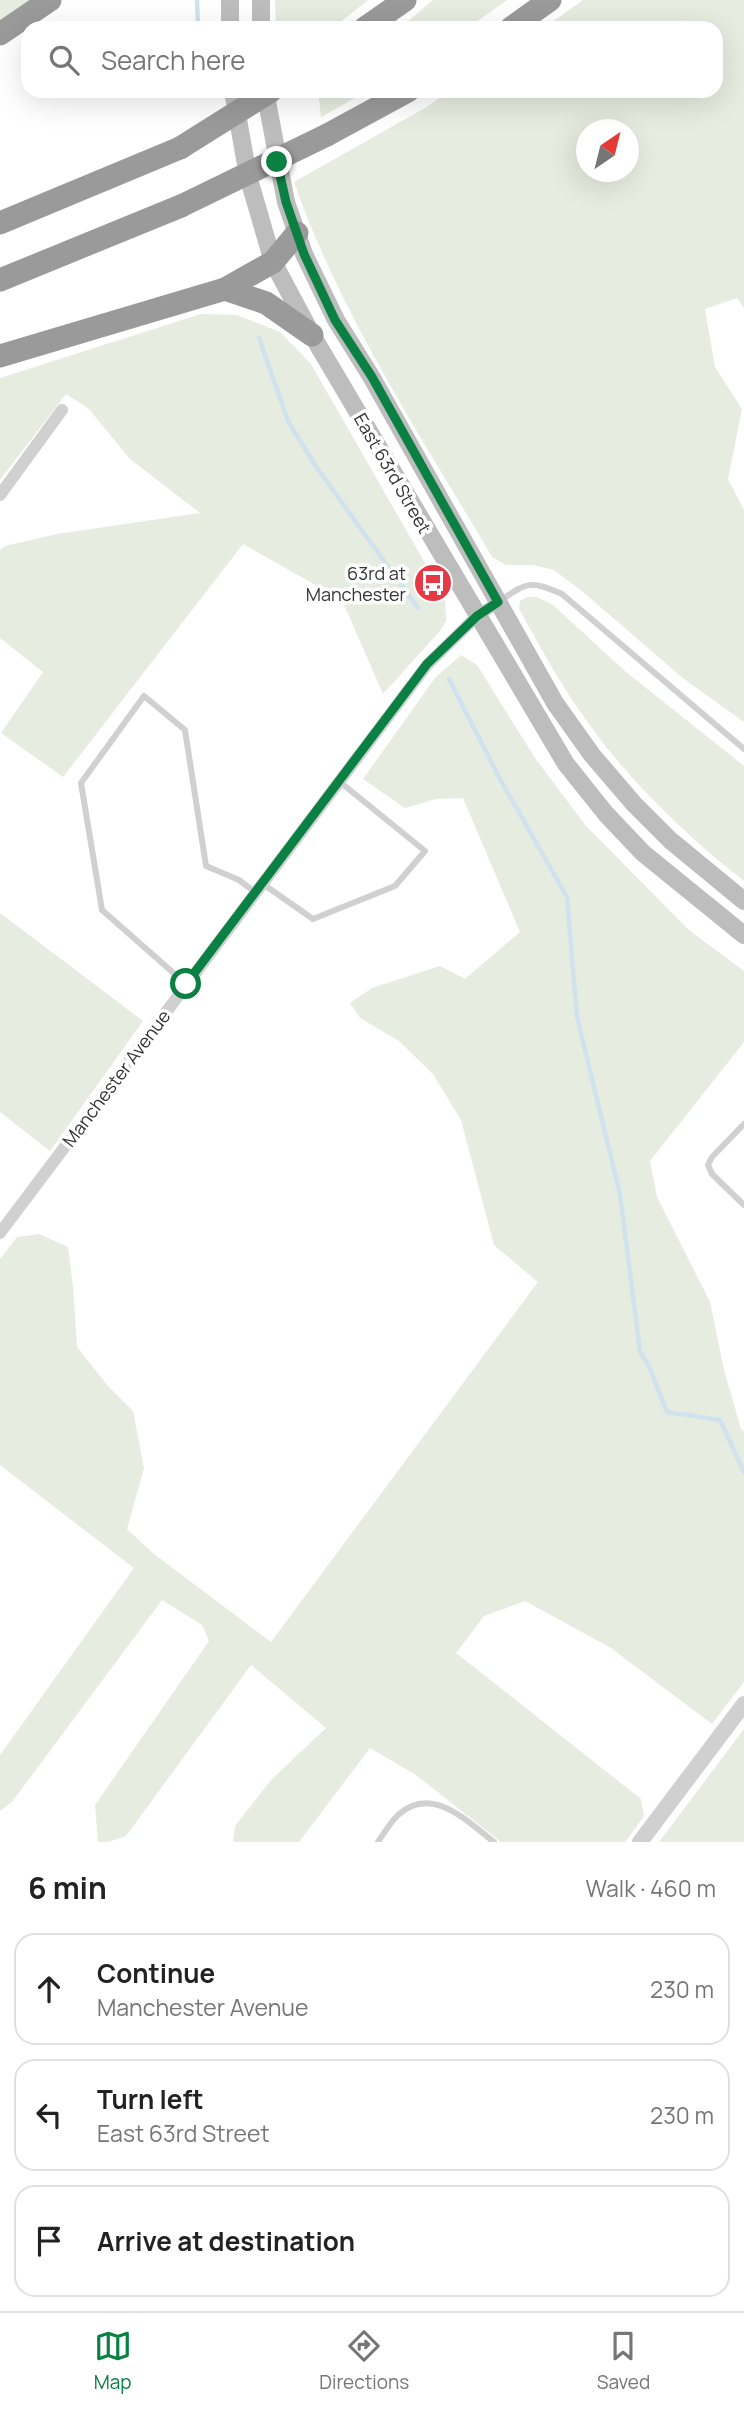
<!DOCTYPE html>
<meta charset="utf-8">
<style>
:root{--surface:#fff;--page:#f2f2f2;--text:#222;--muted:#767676;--line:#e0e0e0;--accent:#0b8043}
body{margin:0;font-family:Manrope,sans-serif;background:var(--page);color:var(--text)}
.compass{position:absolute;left:576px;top:119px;width:63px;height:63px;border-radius:50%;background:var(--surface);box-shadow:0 7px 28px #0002;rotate:35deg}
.stop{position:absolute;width:21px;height:21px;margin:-16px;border:5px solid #0b8043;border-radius:50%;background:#fff}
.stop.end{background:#0b8043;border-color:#fff;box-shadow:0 2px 7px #0008}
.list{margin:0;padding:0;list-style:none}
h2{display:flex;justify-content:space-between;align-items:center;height:91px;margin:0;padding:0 28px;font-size:30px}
h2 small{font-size:23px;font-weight:400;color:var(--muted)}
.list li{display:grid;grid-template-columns:46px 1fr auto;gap:21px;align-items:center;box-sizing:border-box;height:112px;margin:0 14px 14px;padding:0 14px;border:2px solid var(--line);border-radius:21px}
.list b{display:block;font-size:26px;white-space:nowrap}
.list p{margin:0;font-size:23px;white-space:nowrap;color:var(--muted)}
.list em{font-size:23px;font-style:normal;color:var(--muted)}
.icon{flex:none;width:38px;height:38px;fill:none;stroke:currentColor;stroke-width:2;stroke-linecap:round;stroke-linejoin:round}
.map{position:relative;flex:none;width:744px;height:1842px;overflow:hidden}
.search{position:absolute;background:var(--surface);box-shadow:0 7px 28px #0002;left:21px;right:21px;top:21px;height:77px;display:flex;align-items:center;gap:18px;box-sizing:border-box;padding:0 24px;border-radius:21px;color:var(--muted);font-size:26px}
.sheet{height:469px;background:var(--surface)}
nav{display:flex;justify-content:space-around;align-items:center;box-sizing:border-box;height:98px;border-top:2px solid var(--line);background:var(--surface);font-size:19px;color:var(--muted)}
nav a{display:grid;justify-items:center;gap:4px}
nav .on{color:var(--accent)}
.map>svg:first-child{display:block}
</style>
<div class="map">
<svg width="744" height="1842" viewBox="0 0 744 1842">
<rect width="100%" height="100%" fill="#fff"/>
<g fill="#e6ecdf" fill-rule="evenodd">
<polygon points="0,0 31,0 0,22"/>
<polygon points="275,0 368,0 333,28 276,28"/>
<polygon points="433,0 507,0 468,28 400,28"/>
<path d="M583,0H744V308L737,298L705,309L715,367L742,409L728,479L744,510V722L684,679L583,592L554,570L533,565H506L492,557C421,436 340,314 294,182L425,108L450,91H716V28H544ZM586,130H628V172H586Z"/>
<polygon points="318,91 367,91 321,117"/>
<polygon points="201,314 237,315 280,332 311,364 445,598 446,621 440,631 383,694 342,600 243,544 63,777 1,733 43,672 0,638 0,550 5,546 57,534 200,513 130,459 88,408 66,394 0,480 0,378"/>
<path d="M527,597H537L553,605L626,672L744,766V881C686,835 632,784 589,724C562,688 541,648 519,609L520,601Z"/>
<polygon points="461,655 477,665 535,758 586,826 690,931 744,971 744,1042 650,1161 657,1197 710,1302 724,1370 741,1429 744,1431 744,1682 712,1724 611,1648 525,1601 484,1616 456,1653 641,1799 644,1816 625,1842 501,1842 416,1775 370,1748 299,1842 233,1842 235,1826 272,1779 326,1728 251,1665 126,1836 108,1842 98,1842 95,1805 209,1641 202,1625 162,1600 12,1802 0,1811 0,1755 134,1568 0,1465 0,1259 17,1237 39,1234 68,1247 73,1287 77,1347 108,1386 133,1411 144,1468 127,1529 154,1554 271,1642 538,1282 494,1245 461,1120 433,1074 399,1041 360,1018 350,1003 372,988 440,966 465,979 520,932 463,798 436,799 405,808 363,779 435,678"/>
<polygon points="0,913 143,1021 50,1151 0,1112"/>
<polygon points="744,1729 744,1842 659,1842"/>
</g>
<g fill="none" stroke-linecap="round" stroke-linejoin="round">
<g stroke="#cfe2ee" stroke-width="4.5">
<polyline points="197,0 198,28"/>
<polyline points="259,338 288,421 317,468 418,608"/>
<polyline points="449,679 500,779 567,897 577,1017 620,1194 640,1352 648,1364 667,1412 720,1420 744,1472"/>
</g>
<g stroke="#d0d0d0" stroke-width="6">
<path d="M500,601C527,582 531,580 562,594L744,749"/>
<polyline points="263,884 313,919 395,886 425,851 340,782"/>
<polyline points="186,984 102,910 81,783 144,696 185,730 206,866 239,880 255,892"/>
<polyline points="744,1124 712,1157 708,1165 712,1174 744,1205"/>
<path d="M378,1842C384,1833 390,1823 398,1815C431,1784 467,1821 494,1842"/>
</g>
<g stroke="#d0d0d0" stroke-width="12">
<polyline points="0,495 62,410"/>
<polyline points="0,1233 427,665 477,616 498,602"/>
</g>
<polyline stroke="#d0d0d0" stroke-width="16" points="640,1842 744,1704"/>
<g stroke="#bdbdbd" stroke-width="18">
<polyline points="230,28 230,0"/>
<polyline points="261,28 261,0"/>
<polyline points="233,91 248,176 273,262 312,335 566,764 606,814 643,853 744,935"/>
<polyline points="265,91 286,202 304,254 336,320 372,378 555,703 592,755 634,804 670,840 744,901"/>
</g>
<g stroke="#9a9a9a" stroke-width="23">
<polyline points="365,28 405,0"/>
<polyline points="511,28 550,0"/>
<polyline points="0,34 50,0"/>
<polyline points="327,135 408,91"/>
<polyline points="0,223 180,148"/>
<polyline points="0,280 181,206"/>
<polyline points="225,289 266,303 312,335"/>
<polyline points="0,356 225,289 273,262 297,233"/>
</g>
<g stroke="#9a9a9a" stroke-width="23">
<polyline points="180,148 271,91"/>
<polyline points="181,206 327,135"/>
</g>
</g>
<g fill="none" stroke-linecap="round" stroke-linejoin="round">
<polyline stroke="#0b8043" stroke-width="9" points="186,984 427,664 477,616 498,602 372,377 335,320 304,254 286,202 277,162"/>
</g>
<defs>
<symbol id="bus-disc" viewBox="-11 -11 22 22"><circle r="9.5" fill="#e63946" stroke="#fff"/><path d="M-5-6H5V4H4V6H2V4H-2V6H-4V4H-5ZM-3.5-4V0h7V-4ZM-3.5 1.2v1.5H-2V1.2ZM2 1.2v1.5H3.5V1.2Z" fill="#fff"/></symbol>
</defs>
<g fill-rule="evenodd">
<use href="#bus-disc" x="411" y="561" width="44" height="44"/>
</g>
<g text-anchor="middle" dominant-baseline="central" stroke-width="7" stroke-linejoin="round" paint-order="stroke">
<g font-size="18" fill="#333" stroke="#fff">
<text transform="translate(393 473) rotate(60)">East 63rd Street</text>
<text transform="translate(116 1078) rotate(-53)">Manchester Avenue</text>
</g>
<g font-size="18" fill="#333" stroke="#fff" text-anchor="end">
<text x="406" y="573">63rd at<tspan x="406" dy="21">Manchester</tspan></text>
</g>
</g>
</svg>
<svg class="compass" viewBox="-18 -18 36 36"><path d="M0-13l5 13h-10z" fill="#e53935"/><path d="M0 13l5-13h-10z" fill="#767676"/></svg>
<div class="stop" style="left:186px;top:984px"></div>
<div class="stop end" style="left:277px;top:162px"></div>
<div class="search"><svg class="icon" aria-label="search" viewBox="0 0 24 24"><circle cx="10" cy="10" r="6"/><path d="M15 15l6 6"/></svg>Search here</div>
</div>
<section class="sheet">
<h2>6 min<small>Walk · 460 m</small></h2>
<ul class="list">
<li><svg class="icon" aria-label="ahead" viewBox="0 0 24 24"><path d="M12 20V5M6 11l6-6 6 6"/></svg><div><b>Continue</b><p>Manchester Avenue</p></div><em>230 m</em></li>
<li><svg class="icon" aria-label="left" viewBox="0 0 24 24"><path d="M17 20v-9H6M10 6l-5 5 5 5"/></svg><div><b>Turn left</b><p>East 63rd Street</p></div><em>230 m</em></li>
<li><svg class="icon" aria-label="arrive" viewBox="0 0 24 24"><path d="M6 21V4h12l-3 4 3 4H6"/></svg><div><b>Arrive at destination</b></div></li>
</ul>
</section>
<nav>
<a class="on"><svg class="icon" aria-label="map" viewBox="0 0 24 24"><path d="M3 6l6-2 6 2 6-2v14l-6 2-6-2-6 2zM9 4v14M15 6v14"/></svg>Map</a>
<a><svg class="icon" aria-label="directions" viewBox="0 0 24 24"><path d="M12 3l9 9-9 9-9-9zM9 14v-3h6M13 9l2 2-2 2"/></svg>Directions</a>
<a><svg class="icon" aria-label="saved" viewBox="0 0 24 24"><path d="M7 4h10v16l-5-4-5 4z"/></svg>Saved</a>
</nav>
